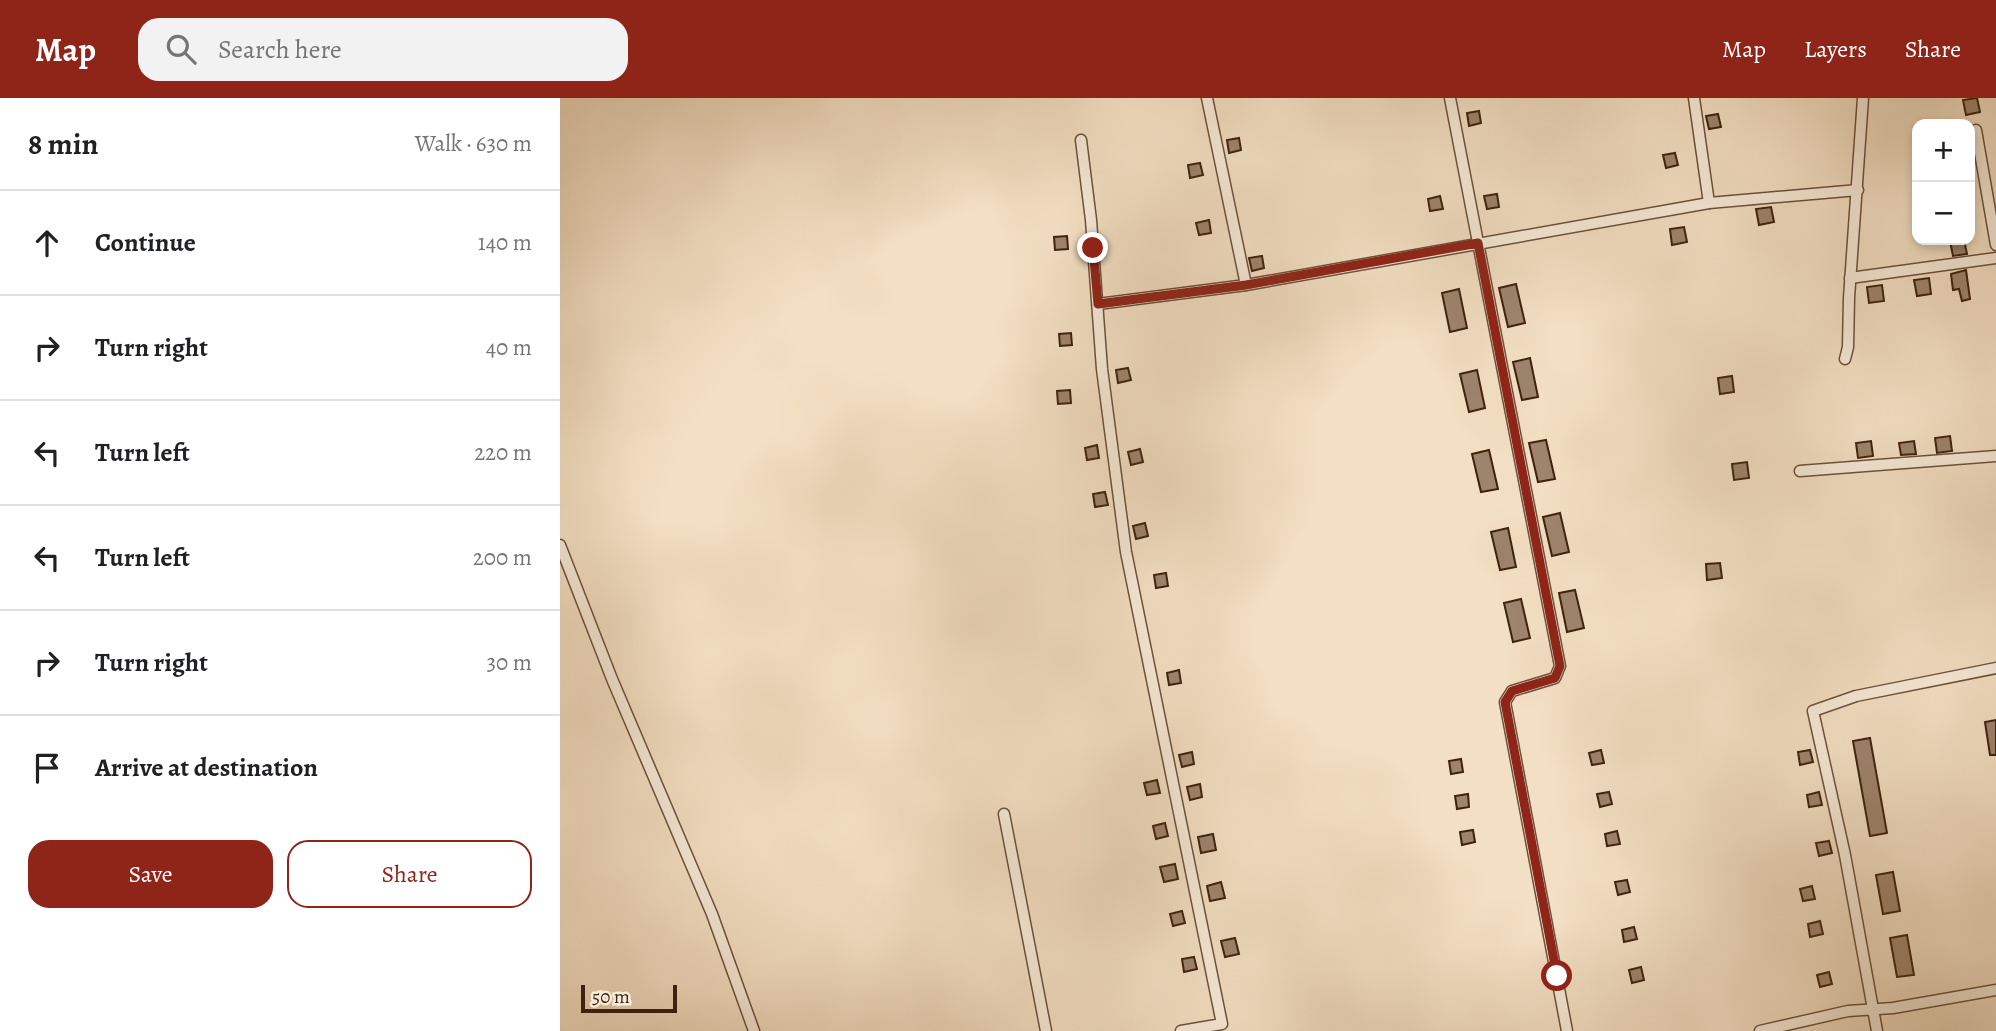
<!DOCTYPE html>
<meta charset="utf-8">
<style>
:root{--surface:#fff;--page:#f2f2f2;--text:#202124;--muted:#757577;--line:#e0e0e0;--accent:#8f2418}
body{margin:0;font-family:Alegreya,serif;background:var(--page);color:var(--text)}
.controls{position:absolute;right:21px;top:21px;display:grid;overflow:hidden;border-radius:14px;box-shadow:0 4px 10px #0003}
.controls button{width:63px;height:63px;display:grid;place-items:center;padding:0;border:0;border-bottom:2px solid var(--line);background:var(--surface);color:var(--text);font:35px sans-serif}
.scale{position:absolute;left:21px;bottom:18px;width:96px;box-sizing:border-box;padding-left:7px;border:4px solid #3f220d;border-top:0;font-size:19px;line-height:24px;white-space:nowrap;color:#3f220d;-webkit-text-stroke:5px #f7ead8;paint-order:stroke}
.stop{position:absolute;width:21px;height:21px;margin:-16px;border:5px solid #8f2418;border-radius:50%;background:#fff}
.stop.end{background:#8f2418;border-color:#fff;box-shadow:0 2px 7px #0008}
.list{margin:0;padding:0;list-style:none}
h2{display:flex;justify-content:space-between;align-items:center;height:91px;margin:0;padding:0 28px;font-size:30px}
h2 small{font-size:23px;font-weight:400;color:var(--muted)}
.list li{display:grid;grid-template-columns:46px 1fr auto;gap:21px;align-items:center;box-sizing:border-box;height:105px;padding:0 28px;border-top:2px solid var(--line)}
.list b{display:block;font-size:26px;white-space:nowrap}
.list em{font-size:23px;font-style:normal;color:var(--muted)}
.actions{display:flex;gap:14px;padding:21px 28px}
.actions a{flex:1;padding:16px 0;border:2px solid var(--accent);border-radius:21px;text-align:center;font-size:24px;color:var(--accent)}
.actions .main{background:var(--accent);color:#fff}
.icon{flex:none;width:38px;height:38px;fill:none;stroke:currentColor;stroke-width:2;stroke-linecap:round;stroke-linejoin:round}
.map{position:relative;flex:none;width:1436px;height:933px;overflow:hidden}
header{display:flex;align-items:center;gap:42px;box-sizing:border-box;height:98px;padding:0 35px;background:var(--accent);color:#fff}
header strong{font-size:33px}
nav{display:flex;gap:38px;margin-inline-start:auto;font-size:24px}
.search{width:490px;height:63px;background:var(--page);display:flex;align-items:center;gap:18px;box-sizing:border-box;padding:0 24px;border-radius:21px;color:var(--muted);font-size:26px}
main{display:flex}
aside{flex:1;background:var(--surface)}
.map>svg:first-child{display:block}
</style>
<header>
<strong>Map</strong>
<div class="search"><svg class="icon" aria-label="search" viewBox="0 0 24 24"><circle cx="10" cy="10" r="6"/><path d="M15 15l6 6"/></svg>Search here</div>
<nav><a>Map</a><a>Layers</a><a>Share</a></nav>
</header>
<main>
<aside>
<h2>8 min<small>Walk · 630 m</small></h2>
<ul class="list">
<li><svg class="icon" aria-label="ahead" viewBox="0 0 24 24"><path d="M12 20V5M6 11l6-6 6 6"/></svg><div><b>Continue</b></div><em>140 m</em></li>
<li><svg class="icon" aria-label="right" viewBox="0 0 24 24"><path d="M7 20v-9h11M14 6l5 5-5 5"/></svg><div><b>Turn right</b></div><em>40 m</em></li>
<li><svg class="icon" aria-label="left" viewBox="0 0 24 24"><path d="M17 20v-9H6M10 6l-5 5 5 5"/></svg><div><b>Turn left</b></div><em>220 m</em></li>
<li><svg class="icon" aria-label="left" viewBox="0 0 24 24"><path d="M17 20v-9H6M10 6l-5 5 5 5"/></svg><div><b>Turn left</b></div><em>200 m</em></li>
<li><svg class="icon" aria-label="right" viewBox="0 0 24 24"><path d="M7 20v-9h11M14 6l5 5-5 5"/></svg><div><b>Turn right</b></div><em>30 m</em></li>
<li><svg class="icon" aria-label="arrive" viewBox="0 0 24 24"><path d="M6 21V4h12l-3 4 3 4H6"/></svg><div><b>Arrive at destination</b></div></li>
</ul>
<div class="actions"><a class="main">Save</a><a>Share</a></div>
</aside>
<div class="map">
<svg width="1436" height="933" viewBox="0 0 1436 933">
<rect width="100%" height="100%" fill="#f3dfc3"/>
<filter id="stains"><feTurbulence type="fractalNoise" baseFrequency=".00286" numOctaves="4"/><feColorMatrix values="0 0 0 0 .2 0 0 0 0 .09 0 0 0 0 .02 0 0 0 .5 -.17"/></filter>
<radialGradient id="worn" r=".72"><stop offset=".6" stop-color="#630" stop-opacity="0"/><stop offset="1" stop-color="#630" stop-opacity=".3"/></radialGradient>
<g fill="#9d846c" stroke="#3f220d" stroke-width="2">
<polygon points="1417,0 1420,14 1406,17 1403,2"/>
<polygon points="919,13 921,25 909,28 907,15"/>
<polygon points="1158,16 1161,29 1149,31 1146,18"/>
<polygon points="679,40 681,52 669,55 667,42"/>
<polygon points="1115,55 1118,67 1106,70 1103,57"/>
<polygon points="640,65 643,77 630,80 628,67"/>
<polygon points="937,96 939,109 927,111 924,98"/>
<polygon points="880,98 883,111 870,113 868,101"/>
<polygon points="1211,109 1214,124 1199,127 1196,111"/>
<polygon points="649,122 651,135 639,137 636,125"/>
<polygon points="1124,129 1127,144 1112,147 1110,131"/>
<polygon points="507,138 508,151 495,152 494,139"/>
<polygon points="1404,142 1407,156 1393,158 1390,143"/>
<polygon points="702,158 704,170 692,173 689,160"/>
<polygon points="1406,172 1410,201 1402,203 1399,191 1393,192 1391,176"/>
<polygon points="1369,180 1371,196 1357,198 1354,182"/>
<polygon points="956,186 965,225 948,229 939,190"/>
<polygon points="1322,187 1324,203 1309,205 1307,189"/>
<polygon points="899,191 907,230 890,234 882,195"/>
<polygon points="511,235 512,247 500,248 499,236"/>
<polygon points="970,260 978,299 962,302 953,264"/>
<polygon points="568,270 571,282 558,285 556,272"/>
<polygon points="917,272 925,310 909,314 900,276"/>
<polygon points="1172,278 1174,294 1160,296 1158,280"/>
<polygon points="510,292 511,305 498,306 497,293"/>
<polygon points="1390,338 1392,353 1377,355 1375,340"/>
<polygon points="986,342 995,381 978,384 969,345"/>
<polygon points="1311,343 1313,358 1298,360 1296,345"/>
<polygon points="1354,343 1356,356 1341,357 1339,345"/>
<polygon points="537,347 539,360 527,362 525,350"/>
<polygon points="580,351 583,364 571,367 568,354"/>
<polygon points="929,352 938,391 921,394 912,356"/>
<polygon points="1187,364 1189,380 1174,382 1172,366"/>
<polygon points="545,394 548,407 535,409 533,396"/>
<polygon points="1000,415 1009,454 992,458 983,419"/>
<polygon points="585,425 588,438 576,441 573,428"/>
<polygon points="948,430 956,469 940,472 931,434"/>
<polygon points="1160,465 1162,480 1147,482 1146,466"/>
<polygon points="606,475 608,488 596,490 594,477"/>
<polygon points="1015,492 1024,530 1007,534 999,495"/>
<polygon points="961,501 970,540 953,544 944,505"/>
<polygon points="619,572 621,585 609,587 607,575"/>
<polygon points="1436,622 1436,657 1430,657 1425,624"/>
<polygon points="1310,640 1327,735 1310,738 1293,643"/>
<polygon points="1041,652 1044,665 1032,667 1029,655"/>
<polygon points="1250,652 1253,664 1240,667 1238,654"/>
<polygon points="632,654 634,666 622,669 619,657"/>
<polygon points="901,661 903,674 891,676 889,663"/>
<polygon points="597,682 600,695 587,697 584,685"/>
<polygon points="640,686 642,699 630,702 627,689"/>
<polygon points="1049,694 1052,706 1040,709 1037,696"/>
<polygon points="1259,694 1262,707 1249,709 1247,697"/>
<polygon points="908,696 909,709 897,711 895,698"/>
<polygon points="605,725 608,738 596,741 593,728"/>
<polygon points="913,732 915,744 902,747 900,734"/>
<polygon points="1057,733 1060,746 1047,748 1045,736"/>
<polygon points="653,736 656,752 641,755 638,739"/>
<polygon points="1269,743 1272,755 1259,758 1256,745"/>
<polygon points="615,766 618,781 604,784 600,769"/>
<polygon points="1333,774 1340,813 1323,816 1316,777"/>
<polygon points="1067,782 1070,794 1058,797 1055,784"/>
<polygon points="661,784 665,800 650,803 647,788"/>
<polygon points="1252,788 1255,801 1243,803 1240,791"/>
<polygon points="622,813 625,825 613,828 610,816"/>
<polygon points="1260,823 1263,836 1250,839 1248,826"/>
<polygon points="1074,829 1077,841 1064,844 1062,832"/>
<polygon points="1347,837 1354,877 1337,879 1330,840"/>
<polygon points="675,840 679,856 665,859 661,843"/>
<polygon points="634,859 637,871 624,874 622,861"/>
<polygon points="1081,869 1084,882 1072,885 1069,872"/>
<polygon points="1269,874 1272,886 1260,889 1257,877"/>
</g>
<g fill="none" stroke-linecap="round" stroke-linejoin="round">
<defs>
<g id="minor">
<polyline points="647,0 686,187"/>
<polyline points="890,0 1000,568 995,580 952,593 945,604 1007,933"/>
<polyline points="1134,0 1149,105"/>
<polyline points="1416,32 1436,147"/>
<polyline points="521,42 531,122 542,271 566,454 662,926 621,933"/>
<polyline points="1290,180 1436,160"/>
<polyline points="538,206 686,187 1149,105 1298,92"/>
<polyline points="1285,261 1288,249 1289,200 1303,0"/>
<polyline points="1240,373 1436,358"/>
<polyline points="0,447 52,581 152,816 194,933"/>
<polyline points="444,716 486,933"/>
<polyline points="1200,933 1288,913 1333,910 1436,892"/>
<polyline points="1317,933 1285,757 1253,613 1296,598 1436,570"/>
</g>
</defs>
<use href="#minor" stroke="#6c513a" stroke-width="13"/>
<use href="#minor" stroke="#f7ead8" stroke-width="10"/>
</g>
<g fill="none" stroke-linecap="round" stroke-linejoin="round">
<polyline stroke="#8f2418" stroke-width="9" points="533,150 538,206 686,187 918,145 1000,568 995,580 952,593 945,604 997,878"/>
</g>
<rect width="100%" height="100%" filter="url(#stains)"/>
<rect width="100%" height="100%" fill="url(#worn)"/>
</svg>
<div class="controls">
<button>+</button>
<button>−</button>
</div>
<div class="scale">50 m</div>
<div class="stop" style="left:997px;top:878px"></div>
<div class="stop end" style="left:533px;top:150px"></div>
</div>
</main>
